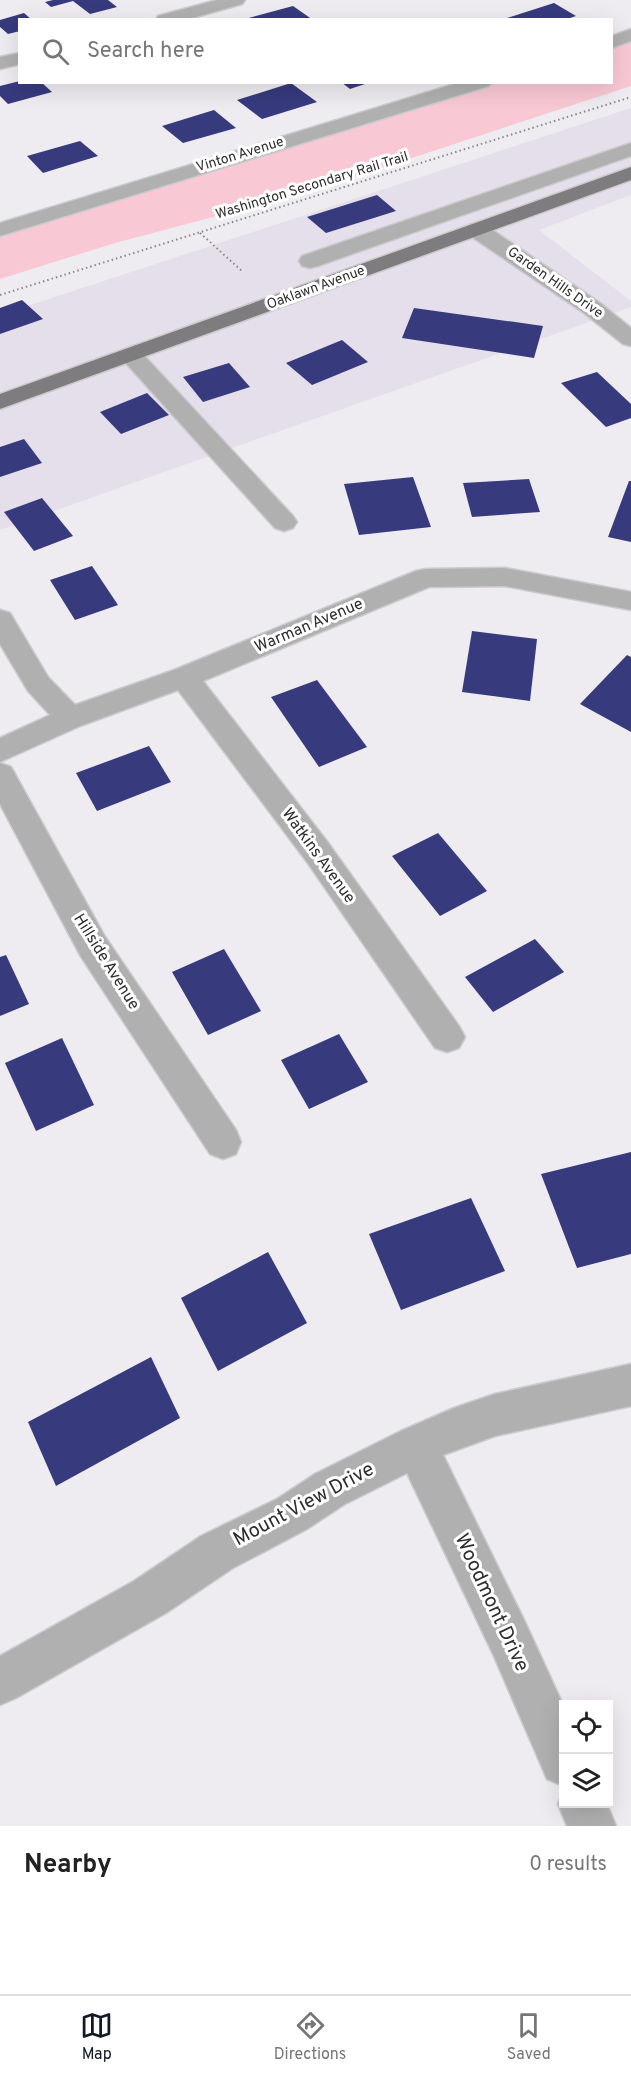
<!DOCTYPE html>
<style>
:root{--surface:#fff;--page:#f6f6f6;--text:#222;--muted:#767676;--line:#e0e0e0;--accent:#111827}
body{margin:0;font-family:Overpass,sans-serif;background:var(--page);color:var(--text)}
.controls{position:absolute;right:18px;bottom:18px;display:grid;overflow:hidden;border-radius:0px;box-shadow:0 6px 24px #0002}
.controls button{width:54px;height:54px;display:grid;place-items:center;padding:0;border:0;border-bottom:2px solid var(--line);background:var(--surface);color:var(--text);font:30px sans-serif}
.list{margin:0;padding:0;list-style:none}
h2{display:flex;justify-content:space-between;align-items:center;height:78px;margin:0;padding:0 24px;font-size:26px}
h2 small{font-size:20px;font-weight:400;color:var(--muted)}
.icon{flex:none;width:33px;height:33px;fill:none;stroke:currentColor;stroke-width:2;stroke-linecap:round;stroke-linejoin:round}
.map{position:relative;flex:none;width:631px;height:1826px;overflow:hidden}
.search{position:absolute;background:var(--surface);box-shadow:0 6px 24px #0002;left:18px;right:18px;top:18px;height:66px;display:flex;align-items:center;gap:15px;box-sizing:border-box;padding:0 21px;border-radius:0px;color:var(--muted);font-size:22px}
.sheet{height:168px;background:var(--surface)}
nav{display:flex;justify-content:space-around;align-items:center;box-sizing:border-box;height:84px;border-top:2px solid var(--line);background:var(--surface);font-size:16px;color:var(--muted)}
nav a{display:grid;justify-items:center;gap:3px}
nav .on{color:var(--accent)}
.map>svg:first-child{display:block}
</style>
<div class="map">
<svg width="631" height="1826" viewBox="0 0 631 1826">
<rect width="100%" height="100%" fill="#eeecf0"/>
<polygon fill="#e4dfea" points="631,108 631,195 539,230 631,301 631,307 0,530 0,315"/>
<polygon fill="#f9c8d5" points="631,30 631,86 305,193 267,200 247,208 115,243 0,279 0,229 484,83 612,82 612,43"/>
<g fill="#373a7d">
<polygon points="53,0 108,0 117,7 90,14 73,1 51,7 45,2"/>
<polygon points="554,3 576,16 564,20 501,20"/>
<polygon points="293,6 313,20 245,20 245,19"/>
<polygon points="24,13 32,20 20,20 20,31 8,34 0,27 0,20"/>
<polygon points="20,81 41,82 52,92 8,104 0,96 0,86"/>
<polygon points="341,82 368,82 368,83 350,89"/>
<polygon points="291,83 317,102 262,119 237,100"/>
<polygon points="214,110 236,128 183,143 162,126"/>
<polygon points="80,141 98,156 43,173 27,156"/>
<polygon points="377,195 396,211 326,233 307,217"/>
<polygon points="22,300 43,319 0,334 0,308"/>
<polygon points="414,308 543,326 534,358 402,338"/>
<polygon points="342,340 368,362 312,385 286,363"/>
<polygon points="229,363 250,387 203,402 183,377"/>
<polygon points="597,372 631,404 631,418 606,427 561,383"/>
<polygon points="147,393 169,415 121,434 100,412"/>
<polygon points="24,439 42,463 0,477 0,447"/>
<polygon points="413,477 431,527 359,535 344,484"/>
<polygon points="529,479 540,512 472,517 463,483"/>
<polygon points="629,481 631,481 631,542 608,537"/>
<polygon points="42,498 73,536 34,551 4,512"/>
<polygon points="92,566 118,605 75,620 50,580"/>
<polygon points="472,631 537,639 530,701 462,692"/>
<polygon points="627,655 631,657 631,732 580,704"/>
<polygon points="317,680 367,747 319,767 271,697"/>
<polygon points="149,746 171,782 97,811 76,773"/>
<polygon points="438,833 487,891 440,916 392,856"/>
<polygon points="535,939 564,972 493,1012 465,977"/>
<polygon points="224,949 261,1011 208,1035 172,972"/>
<polygon points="6,955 29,1004 0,1016 0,957"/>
<polygon points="339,1034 368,1082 309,1109 281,1060"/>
<polygon points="62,1038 94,1105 36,1131 5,1063"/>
<polygon points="631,1152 631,1254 577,1268 541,1174"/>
<polygon points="471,1198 505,1271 401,1310 369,1234"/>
<polygon points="268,1252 307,1323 218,1371 181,1298"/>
<polygon points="151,1357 180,1418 56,1486 28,1422"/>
</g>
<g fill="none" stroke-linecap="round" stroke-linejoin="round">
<defs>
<g id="minor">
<polygon points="217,0 245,0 242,4 185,20 156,20 158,16"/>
<polygon points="631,29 631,41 612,48 612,36"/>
<polygon points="20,53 20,64 0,69 0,57"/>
<polygon points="461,82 491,82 489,86 0,236 0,223"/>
<polygon points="631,143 631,156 318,266 310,268 302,266 299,261 302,256"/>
<polygon points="477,224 485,225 600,303 631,328 631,346 623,344 584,313 469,235 466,230 469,225"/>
<polygon points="131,348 139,350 293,516 297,522 293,528 284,531 275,528 123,360 119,355 123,350"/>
<polygon points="505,568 631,592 631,610 505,586 429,587 203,681 329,844 459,1026 465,1037 459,1048 447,1052 435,1048 307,862 178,690 80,726 0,762 0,738 50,715 28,691 0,644 0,610 10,613 48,677 75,705 174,670 416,571 426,569"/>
<polygon points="0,763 11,767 104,935 236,1130 241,1142 236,1154 223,1159 210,1154 80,955 0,804"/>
<polygon points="631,1364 631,1406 495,1436 443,1455 525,1622 564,1707 564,1786 547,1779 493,1654 407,1473 345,1504 307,1529 233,1568 166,1613 16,1698 0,1705 0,1656 134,1581 201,1536 277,1499 315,1474 401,1431 454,1408 495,1394"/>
<polygon points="564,1790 564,1804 607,1804 616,1826 567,1826 558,1804"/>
</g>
<polygon id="major" points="631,167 631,180 0,409 0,394"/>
</defs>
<use href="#minor" stroke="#cbcacd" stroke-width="3"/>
<use href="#major" stroke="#cbcacd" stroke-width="3"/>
<g stroke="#89878a" stroke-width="2" stroke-dasharray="1.5 3" stroke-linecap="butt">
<polyline points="200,233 242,271"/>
<polyline points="0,295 631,97"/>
</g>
<use href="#minor" fill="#b1b0b1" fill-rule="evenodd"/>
<use href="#major" fill="#7f7c7f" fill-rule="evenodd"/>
</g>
<g text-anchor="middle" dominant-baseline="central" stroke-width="6" stroke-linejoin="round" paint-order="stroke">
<g font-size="14" fill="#2e2d2f" stroke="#fff">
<text transform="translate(240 155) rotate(-17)">Vinton Avenue</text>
<text transform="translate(312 186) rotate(-17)">Washington Secondary Rail Trail</text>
<text transform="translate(555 283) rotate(35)">Garden Hills Drive</text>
<text transform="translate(316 288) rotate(-20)">Oaklawn Avenue</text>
</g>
<g font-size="16" fill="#2e2d2f" stroke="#fff">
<text transform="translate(309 626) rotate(-23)">Warman Avenue</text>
<text transform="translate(318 856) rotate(54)">Watkins Avenue</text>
<text transform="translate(106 962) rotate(58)">Hillside Avenue</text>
</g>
<g font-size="20" fill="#2e2d2f" stroke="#fff">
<text transform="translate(304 1505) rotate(-28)">Mount View Drive</text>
<text transform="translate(491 1603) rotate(65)">Woodmont Drive</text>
</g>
</g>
</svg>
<div class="controls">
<button><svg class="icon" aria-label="locate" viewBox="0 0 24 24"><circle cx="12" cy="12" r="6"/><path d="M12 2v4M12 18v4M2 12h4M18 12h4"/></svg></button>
<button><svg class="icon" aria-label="layers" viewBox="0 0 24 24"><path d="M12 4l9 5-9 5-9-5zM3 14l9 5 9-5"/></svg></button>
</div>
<div class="search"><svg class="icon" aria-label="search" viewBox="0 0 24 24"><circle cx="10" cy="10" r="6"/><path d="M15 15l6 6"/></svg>Search here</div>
</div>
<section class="sheet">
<h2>Nearby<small>0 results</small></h2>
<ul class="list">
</ul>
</section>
<nav>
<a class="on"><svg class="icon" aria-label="map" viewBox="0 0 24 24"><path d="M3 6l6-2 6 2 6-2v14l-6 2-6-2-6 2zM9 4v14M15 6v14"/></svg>Map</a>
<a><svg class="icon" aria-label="directions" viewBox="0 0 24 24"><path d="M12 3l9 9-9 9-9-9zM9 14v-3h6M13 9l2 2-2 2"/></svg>Directions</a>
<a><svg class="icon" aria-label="saved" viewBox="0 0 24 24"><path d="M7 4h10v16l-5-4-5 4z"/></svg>Saved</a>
</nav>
